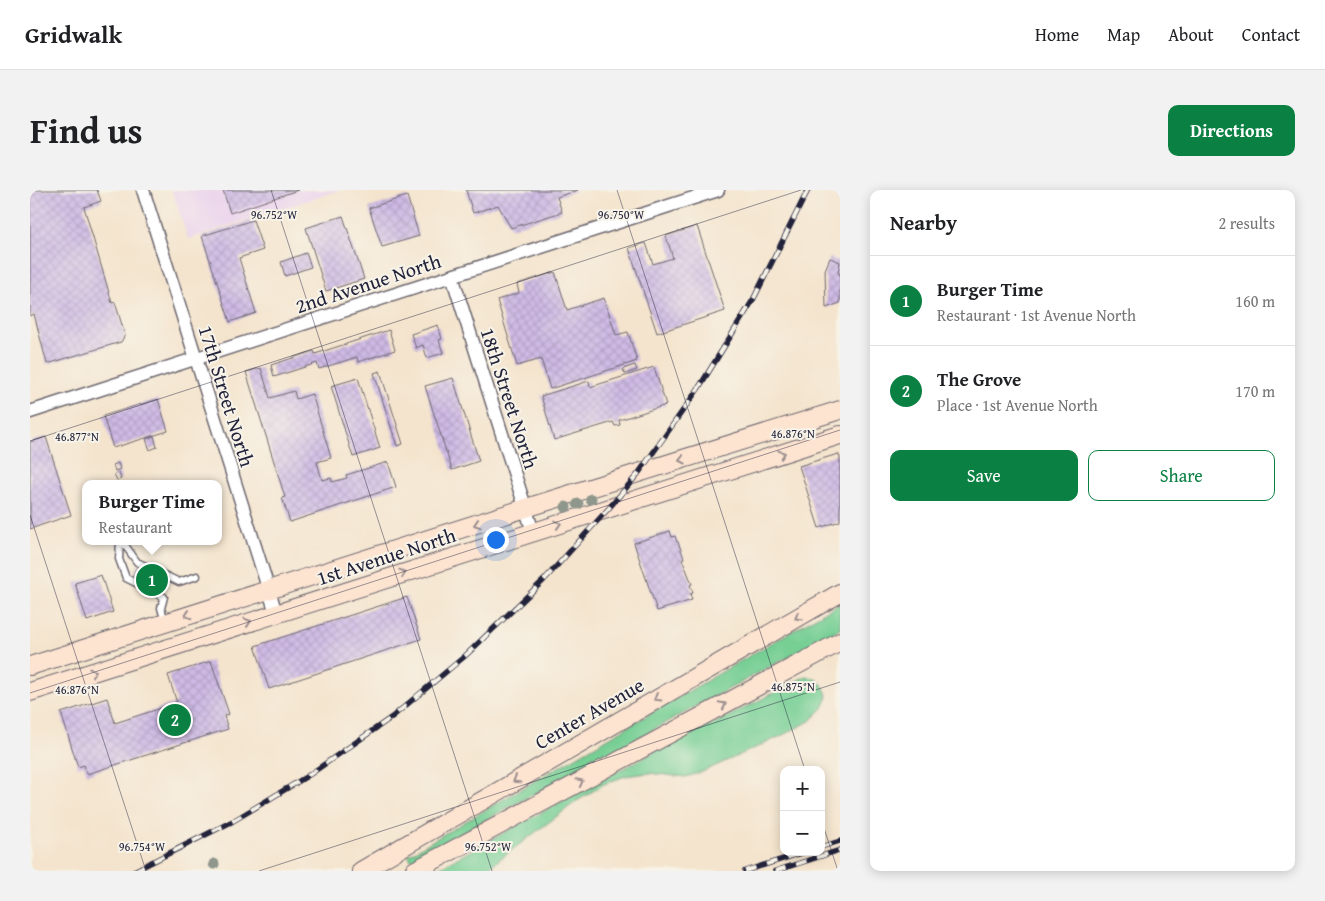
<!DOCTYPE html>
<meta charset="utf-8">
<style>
:root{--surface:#fff;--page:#f2f2f2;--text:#202124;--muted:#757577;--line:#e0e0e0;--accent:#0b8043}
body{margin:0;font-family:"Gentium Book Plus",serif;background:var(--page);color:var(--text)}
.controls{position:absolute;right:15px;bottom:15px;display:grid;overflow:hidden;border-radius:10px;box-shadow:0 2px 12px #0003}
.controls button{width:45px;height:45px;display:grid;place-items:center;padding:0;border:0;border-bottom:1px solid var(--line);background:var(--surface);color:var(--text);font:25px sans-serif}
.you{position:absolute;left:465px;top:349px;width:18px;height:18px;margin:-12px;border:4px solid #fff;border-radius:50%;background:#1a73e8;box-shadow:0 0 0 8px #1a73e833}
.badge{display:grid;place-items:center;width:32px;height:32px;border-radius:50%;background:var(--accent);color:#fff;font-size:16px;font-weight:700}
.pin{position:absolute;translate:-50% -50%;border:2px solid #fff;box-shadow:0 1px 5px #0006}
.popup{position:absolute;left:52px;top:290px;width:140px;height:65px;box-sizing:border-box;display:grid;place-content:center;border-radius:10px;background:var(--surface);filter:drop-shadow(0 1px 4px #0005);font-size:16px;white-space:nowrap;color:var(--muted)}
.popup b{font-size:19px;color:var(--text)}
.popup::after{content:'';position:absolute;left:50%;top:100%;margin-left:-10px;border:10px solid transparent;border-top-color:var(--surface)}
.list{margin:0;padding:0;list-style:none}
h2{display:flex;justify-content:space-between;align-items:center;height:65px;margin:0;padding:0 20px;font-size:21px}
h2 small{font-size:16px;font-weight:400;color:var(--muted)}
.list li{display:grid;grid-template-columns:32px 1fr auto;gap:15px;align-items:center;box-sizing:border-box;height:90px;padding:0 20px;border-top:1px solid var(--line)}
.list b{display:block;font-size:19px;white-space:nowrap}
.list p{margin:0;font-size:16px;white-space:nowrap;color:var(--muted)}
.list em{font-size:16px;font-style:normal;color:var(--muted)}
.actions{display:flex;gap:10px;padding:15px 20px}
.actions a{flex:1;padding:11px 0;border:1px solid var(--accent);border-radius:10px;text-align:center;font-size:18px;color:var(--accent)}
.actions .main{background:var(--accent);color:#fff}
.map{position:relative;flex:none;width:810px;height:681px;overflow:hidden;border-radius:10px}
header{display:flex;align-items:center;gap:30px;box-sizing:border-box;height:70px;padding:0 25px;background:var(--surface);border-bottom:1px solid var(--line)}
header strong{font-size:24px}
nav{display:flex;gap:28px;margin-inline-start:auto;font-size:18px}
.intro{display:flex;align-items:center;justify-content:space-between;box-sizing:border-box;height:120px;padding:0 30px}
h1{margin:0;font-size:35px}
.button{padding:12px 22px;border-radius:10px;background:var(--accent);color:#fff;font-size:18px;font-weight:700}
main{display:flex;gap:30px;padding:0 30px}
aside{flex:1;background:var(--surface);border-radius:10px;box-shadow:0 2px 12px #0003}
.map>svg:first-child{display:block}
</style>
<header>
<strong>Gridwalk</strong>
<nav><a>Home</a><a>Map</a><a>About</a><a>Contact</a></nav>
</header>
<div class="intro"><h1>Find us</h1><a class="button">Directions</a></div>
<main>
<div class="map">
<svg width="810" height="681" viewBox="0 0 810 681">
<defs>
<pattern id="building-cross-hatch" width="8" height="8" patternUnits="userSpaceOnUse" patternTransform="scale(1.25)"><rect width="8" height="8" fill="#cfbae5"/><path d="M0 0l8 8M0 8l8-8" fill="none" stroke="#b1a0c5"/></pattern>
</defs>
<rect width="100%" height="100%" fill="#f7f3e8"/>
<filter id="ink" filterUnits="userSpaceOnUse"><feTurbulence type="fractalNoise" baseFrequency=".02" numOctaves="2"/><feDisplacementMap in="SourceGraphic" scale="10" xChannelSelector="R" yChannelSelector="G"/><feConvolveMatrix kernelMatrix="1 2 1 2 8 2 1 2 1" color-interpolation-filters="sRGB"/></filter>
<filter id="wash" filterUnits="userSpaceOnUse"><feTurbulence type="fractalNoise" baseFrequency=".0096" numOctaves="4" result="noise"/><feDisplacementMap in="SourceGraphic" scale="20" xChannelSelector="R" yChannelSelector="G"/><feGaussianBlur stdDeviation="1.12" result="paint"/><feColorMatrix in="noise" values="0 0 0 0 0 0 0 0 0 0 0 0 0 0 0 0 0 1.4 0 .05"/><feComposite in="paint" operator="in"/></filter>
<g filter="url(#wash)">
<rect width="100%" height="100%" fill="#f4e4cd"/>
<polygon fill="#ead1ed" points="142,0 310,0 158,49"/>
<g fill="#77cf94" stroke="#4c7868">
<polygon points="810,413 810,439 381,670 378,665"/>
<path d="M776,486C790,489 793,494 798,507L793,518L780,531L745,549L672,582L656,587L618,583L595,586L574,594L547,611L454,681H403L676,534L680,536Z"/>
</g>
<g id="blocks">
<g fill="url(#building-cross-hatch)">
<polygon points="0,0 67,0 71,11 54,17 82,113 85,112 95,145 91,152 17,174 4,124 0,126"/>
<polygon points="193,0 268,0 200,23"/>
<polygon points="436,0 548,0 527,7 532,22 481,38 468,15 443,23"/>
<polygon points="377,6 389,46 352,57 339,18"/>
<polygon points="313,26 334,89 296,101 276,38"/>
<polygon points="223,30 233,60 209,68 226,123 200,132 172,46"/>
<polygon points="667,36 695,121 627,143 599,58 616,53 623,74 643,68 636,46"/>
<polygon points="276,63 281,77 255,86 251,72"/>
<polygon points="800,68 810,72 808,83 810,84 810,113 796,118 795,80"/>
<polygon points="525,82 537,120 574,108 586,145 598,142 607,171 520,199 511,169 487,176 467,110 489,103 487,94"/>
<polygon points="408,135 412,149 409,150 413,163 397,168 393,155 386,158 381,144"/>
<polygon points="359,140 365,160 328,172 327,167 289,179 287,173 244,187 241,175 284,161 285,164"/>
<polygon points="605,175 607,180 595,184 593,179"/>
<polygon points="624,177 636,215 589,230 590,235 585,236 583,232 524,250 511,206 559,191 560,197"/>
<polygon points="231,178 240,208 264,201 266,209 282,204 301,268 287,272 292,290 301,288 302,292 317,288 316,285 358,272 366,297 260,332 252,308 255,307 216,182"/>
<polygon points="350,181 373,254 367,256 344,183"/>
<polygon points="328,188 350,258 323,267 301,196"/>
<polygon points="423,188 449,271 422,280 395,196"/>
<polygon points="128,209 138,241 83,258 73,226"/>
<polygon points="124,246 127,257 120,260 116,249"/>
<polygon points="16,247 41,325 0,339 0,252"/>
<polygon points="808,264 810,267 810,331 789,338 769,276"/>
<polygon points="88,273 90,279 85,281 83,275"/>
<polygon points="89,282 91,289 87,290 84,284"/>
<polygon points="640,341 642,347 645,346 647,352 648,352 654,368 652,369 662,394 660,395 663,403 660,404 662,410 627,421 604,353"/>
<polygon points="108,376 130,387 132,383 136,385 134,389 137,391 131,402 129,403 121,400 123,397 103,387"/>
<polygon points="71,385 83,422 57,431 45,393"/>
<polygon points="377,407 391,449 239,499 225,456"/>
<polygon points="181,471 199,524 194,526 198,539 57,584 54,575 48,577 31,523 77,508 85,533 147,513 138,485"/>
</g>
</g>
</g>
<g filter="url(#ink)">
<use href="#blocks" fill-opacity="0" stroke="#6c666e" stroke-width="1"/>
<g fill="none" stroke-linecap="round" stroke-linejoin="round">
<defs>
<g id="lane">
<polyline points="90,351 89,369 96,388 134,407 131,418 135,432"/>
<polyline points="92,351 107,372 149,392 167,386"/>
</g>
<g id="street">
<polyline points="113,0 246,423"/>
<polyline points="422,86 503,342"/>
<polyline points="0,222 688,0"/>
</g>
<g id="secondary">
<polyline points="0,476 496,318 810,220"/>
<polyline points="0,502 810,245"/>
<polyline points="331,681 810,403"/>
<polyline points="384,681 810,452"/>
</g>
</defs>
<use href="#lane" stroke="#6c666e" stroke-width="9"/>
<use href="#street" stroke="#6c666e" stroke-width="15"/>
<use href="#secondary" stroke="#6c666e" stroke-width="20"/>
<use href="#lane" stroke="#fff" stroke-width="6"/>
<use href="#street" stroke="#fff" stroke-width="12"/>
<use href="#secondary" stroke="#fde4d1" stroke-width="18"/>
<defs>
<g id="rail">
<polyline points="791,657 810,651"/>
<polyline points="104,681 203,631 279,585 362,527 435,466 514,390 579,318 608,284 668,199 723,110 778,0"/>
<polyline points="715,681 775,662"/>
<polyline points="745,681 810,660"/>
</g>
</defs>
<use href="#rail" stroke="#22223b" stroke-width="5.5"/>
<use href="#rail" stroke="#f7f3e8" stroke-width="4" stroke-dasharray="11" stroke-linecap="butt"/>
</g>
<g fill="#8f968c">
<circle cx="561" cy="309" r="5.5"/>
<circle cx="548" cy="314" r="5.5"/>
<circle cx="536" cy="317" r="5.5"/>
<circle cx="184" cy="674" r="5.5"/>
</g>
<defs><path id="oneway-chevron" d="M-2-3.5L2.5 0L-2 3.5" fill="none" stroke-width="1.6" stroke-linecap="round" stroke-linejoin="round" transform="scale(1.25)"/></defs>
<g stroke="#9a8d8e">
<use href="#oneway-chevron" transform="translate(752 264) rotate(-18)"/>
<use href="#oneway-chevron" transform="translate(652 270) rotate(163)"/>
<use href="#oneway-chevron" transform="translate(447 334) rotate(162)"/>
<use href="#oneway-chevron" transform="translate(528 334) rotate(-17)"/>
<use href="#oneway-chevron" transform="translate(373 383) rotate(-18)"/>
<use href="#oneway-chevron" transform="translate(158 425) rotate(162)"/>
<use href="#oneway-chevron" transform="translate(768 427) rotate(150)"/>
<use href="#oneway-chevron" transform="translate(218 432) rotate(-18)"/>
<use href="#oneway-chevron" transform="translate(63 482) rotate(-18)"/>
<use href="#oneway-chevron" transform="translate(627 508) rotate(150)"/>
<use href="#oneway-chevron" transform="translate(693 515) rotate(-28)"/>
<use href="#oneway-chevron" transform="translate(486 590) rotate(150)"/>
<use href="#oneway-chevron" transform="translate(550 592) rotate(-28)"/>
</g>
</g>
<path fill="none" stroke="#22223b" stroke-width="1" stroke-opacity="0.45" d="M241,0L462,681M587,0L775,580M0,251L771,0M0,325L116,681M0,503L810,240M791,629L808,681M229,681L810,492"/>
<g text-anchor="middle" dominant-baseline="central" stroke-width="4" stroke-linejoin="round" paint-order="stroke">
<g font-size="20" fill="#22223b" stroke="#f7f3e8">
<text transform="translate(338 93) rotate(-18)">2nd Avenue North</text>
<text transform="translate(197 206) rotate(73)">17th Street North</text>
<text transform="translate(480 208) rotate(72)">18th Street North</text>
<text transform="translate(356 366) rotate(-18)">1st Avenue North</text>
<text transform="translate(559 523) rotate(-30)">Center Avenue</text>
</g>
</g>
<g font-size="12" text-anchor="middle" fill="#22223b" stroke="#f7f3e8" stroke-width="4" stroke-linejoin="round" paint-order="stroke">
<text x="244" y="29">96.752°W</text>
<text x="591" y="29">96.750°W</text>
<text x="763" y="248">46.876°N</text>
<text x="47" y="251">46.877°N</text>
<text x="763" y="501">46.875°N</text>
<text x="47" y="504">46.876°N</text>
<text x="112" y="661">96.754°W</text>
<text x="458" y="661">96.752°W</text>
</g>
</svg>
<div class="controls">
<button>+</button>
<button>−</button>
</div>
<div class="you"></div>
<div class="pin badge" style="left:122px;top:390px">1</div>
<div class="popup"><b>Burger Time</b>Restaurant</div>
<div class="pin badge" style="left:145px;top:530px">2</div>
</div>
<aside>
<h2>Nearby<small>2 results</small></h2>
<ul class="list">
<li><span class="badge">1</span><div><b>Burger Time</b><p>Restaurant · 1st Avenue North</p></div><em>160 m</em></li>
<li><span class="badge">2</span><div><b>The Grove</b><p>Place · 1st Avenue North</p></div><em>170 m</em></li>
</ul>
<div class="actions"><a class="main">Save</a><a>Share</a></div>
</aside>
</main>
